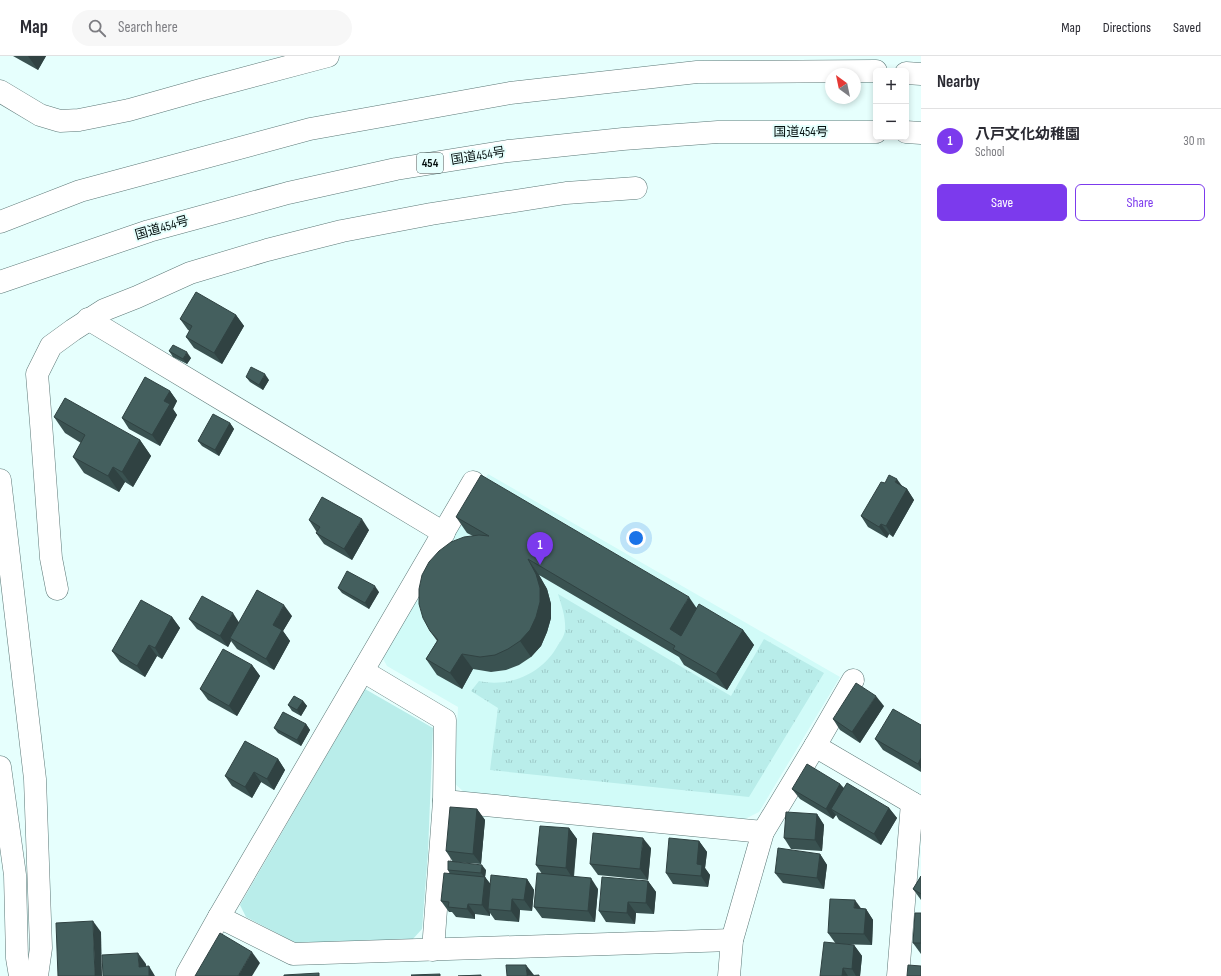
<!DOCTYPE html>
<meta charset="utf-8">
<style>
:root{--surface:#fff;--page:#f7f7f7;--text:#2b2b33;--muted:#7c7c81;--line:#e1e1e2;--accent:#7c3aed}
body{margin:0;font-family:"Sofia Sans Condensed","Noto Sans JP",sans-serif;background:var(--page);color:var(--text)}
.controls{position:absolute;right:12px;top:12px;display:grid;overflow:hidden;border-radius:6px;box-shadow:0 2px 6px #0003}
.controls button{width:36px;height:36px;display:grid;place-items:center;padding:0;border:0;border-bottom:1px solid var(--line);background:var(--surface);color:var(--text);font:20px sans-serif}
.compass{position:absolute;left:825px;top:12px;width:36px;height:36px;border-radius:50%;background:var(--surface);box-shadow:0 2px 6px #0003;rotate:327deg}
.you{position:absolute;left:636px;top:482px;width:14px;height:14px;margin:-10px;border:3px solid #fff;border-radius:50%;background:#1a73e8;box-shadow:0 0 0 6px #1a73e833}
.badge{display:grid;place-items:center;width:26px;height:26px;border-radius:50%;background:var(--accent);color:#fff;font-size:13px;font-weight:700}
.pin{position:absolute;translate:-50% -33px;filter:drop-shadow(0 1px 2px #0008)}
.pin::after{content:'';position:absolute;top:21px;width:14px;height:12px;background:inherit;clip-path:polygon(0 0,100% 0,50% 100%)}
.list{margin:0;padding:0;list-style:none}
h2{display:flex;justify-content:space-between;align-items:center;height:52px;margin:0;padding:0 16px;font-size:17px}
h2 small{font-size:13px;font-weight:400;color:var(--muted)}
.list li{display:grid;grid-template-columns:26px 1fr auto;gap:12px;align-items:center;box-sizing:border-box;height:64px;padding:0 16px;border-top:1px solid var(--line)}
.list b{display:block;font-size:15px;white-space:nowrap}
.list p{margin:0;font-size:13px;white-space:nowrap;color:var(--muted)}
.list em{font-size:13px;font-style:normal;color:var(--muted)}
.actions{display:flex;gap:8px;padding:12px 16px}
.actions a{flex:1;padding:9px 0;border:1px solid var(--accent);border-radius:6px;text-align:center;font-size:14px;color:var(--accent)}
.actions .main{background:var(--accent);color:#fff}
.icon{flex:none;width:22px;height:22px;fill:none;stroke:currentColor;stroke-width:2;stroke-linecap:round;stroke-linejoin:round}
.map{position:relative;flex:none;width:921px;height:920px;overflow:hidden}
header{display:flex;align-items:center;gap:24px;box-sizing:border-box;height:56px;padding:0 20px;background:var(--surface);border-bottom:1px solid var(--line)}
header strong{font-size:19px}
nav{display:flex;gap:22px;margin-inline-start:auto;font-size:14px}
.search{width:280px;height:36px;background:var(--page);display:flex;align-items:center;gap:10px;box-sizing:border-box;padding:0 14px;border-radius:22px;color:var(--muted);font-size:15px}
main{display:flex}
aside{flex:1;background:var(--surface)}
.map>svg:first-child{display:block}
</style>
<header>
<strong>Map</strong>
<div class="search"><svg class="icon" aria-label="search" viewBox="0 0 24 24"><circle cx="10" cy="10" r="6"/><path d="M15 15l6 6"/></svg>Search here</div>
<nav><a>Map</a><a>Directions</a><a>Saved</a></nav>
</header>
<main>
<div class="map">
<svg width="921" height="920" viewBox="0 0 921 920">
<defs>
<pattern id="grass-tufts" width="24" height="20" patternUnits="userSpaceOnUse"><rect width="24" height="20" fill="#b9edea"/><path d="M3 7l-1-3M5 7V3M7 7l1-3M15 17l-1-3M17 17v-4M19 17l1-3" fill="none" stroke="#9ecac8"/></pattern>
</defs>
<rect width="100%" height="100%" fill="#e6fffd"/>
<polygon fill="#d1fbf8" points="488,418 840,621 759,756 745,763 464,736 454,727 458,651 387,610 381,599"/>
<path fill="url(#grass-tufts)" d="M558,538L731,640L764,583L824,617L749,741L490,714L498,652L471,635L479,625C510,632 543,617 558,589C561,585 564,580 565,575C566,562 562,551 558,538Z"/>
<polygon fill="#b9edea" points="365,633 433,672 428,796 422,873 412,884 298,888 246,861 240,849"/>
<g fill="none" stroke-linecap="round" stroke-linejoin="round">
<defs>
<g id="street">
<polyline points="0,35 40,59 60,65 79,64 129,54 200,34 328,0"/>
<polyline points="88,263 444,477"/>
<polyline points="57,533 51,502 41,367 37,318 51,290 73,274 104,254 137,241 190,217 267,194 342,175 431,158 566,137 636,132"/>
<polyline points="363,615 445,664 444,745 433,894"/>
<polyline points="815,690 853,624"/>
<polyline points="444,745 763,776"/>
<polyline points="219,861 293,898 732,884"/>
<polyline points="187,920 187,918 219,861 473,426"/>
<polyline points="729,920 732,884 763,776 815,690 921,752"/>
<polyline points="898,920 912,747"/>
</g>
<g id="secondary">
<polyline points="0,424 35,723 41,892 37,920"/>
<polyline points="0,711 15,819 17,902 20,920"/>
</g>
<g id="highway">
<polyline points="906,17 921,18"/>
<polyline points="906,76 921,77"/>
<polyline points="0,166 80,135 310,73 510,37 697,16 876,15"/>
<polyline points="0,226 149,175 288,137 396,113 508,95 623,83 718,76 876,76"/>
</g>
</defs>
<use href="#street" stroke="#5c7877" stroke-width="23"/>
<use href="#secondary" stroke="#5c7877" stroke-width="23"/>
<use href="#highway" stroke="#5c7877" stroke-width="23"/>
<use href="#street" stroke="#fff" stroke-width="22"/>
<use href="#secondary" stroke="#fff" stroke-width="22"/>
<use href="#highway" stroke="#fff" stroke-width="22"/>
</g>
<g fill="#3a5251">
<polygon points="13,0 46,0 38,14"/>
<polygon points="236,259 244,270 222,308 194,292 186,281 190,275 188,274 180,263"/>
<polygon points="169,295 191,302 187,308 173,301"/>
<polygon points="246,321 269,324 263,334 250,326"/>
<polygon points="170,335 177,345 173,353 177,359 160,390 129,373 122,362"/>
<polygon points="54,361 140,384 151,400 133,431 125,426 119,436 84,417 73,401 81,387 65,377"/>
<polygon points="230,367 234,373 219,400 202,390 198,385"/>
<polygon points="885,427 902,430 907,433 914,444 893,481 889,478 887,482 868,471 861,460"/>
<polygon points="456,461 697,552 743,574 754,589 727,634 684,609 679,601 539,519 547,533 551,548 551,562 547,576 541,590 531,601 519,609 506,614 491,616 473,613 462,633 437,619 426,603 437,585 430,575 473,480 467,477"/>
<polygon points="309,464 369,474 352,504 324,488 316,477 317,476 316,475"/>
<polygon points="338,532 379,536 369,553 342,537"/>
<polygon points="292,560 283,575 290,585 274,614 237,593 231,585 228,591 197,573 189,563 239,566"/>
<polygon points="172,561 180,572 162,603 157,600 145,621 120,606 112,595"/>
<polygon points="252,609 260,620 237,660 208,644 200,633"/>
<polygon points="303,645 307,650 301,660 292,655 288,649"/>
<polygon points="884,650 860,687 840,674 833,663"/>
<polygon points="306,668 310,674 301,690 278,677 274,672"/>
<polygon points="921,669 921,716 883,694 875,683"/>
<polygon points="278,703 285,714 274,734 261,726 252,742 232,730 225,720"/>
<polygon points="840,728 844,732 889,752 897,762 881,789 839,764 836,759 833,763 800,743 792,733"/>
<polygon points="477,753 485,764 481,808 453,806 446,795"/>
<polygon points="817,758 824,769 822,795 791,793 784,782"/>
<polygon points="569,772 577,783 574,821 598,833 595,866 542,862 534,851 542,818 536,809"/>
<polygon points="699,785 707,796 705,812 710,819 708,831 673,828 666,817"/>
<polygon points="651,792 648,824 598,819 590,808"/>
<polygon points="820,798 827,809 824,833 783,827 775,817"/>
<polygon points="448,814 486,814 485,821 490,828 527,823 534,834 532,855 520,854 519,866 495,864 490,857 490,860 475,858 475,863 456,861 452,856 449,856 441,845 450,818"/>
<polygon points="921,820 921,844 913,833"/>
<polygon points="648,825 656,836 654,858 636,857 635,868 606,866 599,855"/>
<polygon points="861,852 866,853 873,864 872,889 837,888 854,889 862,900 860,920 820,920 836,888 828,877"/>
<polygon points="921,857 921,898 913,887"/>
</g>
<g fill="#304242">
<polygon points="28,0 46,0 38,14"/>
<polygon points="236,259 244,270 222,308 214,297"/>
<polygon points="187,296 191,302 187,308 183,303"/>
<polygon points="265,318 269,324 263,334 259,329"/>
<polygon points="170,335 177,345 173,353 177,359 160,390 152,379 164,345"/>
<polygon points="230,367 234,373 219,400 215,394"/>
<polygon points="140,384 151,400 133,431 122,416"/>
<polygon points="113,411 125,426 119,436 108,420"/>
<polygon points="897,423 905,434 895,426"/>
<polygon points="907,433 914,444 893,481 886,470"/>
<polygon points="362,463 369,474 352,504 344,493"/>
<polygon points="881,468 889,478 887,482 879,471"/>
<polygon points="528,503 539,519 547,533 551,548 551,562 547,576 541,590 531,601 520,585"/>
<polygon points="375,530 379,536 369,553 365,547"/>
<polygon points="689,541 700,557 681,589 670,573"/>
<polygon points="284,549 292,560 283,575 290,585 274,614 266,603 273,569"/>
<polygon points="233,557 240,568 230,582 231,585 228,591 220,580"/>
<polygon points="172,561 180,572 162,603 155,592"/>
<polygon points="743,574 754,589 727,634 716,618"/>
<polygon points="149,589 157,600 145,621 137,610"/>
<polygon points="462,598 473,613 462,633 450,617"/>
<polygon points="252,609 260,620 237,660 229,650"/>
<polygon points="876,640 884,650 860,687 852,676"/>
<polygon points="303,645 307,650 301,660 297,654"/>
<polygon points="306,668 310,674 301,690 297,684"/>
<polygon points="921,702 921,713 918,708"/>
<polygon points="278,703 285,714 274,734 267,723"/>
<polygon points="254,716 261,726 252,742 245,731"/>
<polygon points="840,728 848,738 831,753 836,759 833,763 826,753"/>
<polygon points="889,752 897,762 881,789 874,778"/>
<polygon points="477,753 485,764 481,808 473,798"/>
<polygon points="817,758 824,769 822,795 815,784"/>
<polygon points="569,772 577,783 573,823 566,812"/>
<polygon points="643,782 651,792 648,824 640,813"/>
<polygon points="699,785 707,796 705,812 710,819 708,831 701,820 697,808"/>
<polygon points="820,798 827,809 824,833 817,822"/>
<polygon points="482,809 486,814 485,821 493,831 488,853 490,857 490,860 482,849 485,822 481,817"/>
<polygon points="591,822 598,833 595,866 588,855"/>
<polygon points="527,823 534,834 532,855 524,844"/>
<polygon points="648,825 656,836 654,858 646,847"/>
<polygon points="512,843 520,854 519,866 511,855"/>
<polygon points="855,844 863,855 854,852"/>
<polygon points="628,846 636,857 635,868 627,857"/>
<polygon points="468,848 475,858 475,863 467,853"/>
<polygon points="866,853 873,864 872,889 864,878"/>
<polygon points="93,865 101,876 102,920 95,920"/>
<polygon points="854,889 862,900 860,920 856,920 852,913"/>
<polygon points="252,896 260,907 252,920 238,920"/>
<polygon points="138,897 146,908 146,920 139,911"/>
<polygon points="526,909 534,919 527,920"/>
<polygon points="149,910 155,920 149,920"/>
<polygon points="843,912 848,920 842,920"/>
</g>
<g fill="#445f5e" stroke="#304242">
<polygon points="196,236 236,259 214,297 186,281 192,270 180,263"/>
<polygon points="173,289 187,296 183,303 169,295"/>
<polygon points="251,311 265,318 259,329 246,321"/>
<polygon points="145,321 170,335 164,345 170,348 152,379 122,362"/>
<polygon points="65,342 140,384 122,416 113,411 108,420 73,401 85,379 54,361"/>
<polygon points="213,358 230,367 215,394 198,385"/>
<polygon points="481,419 689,541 670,573 681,580 699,548 743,574 716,618 673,593 675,590 528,503 536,518 540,532 540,546 536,561 530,574 520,585 508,593 495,599 480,601 462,598 450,617 426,603 438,584 430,575 423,562 419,548 419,533 422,519 429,506 439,495 451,486 464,481 479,479 489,480 456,461"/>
<polygon points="889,419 897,423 895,426 907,433 886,470 881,468 879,471 861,460 881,426 885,427"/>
<polygon points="322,441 362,463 344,493 316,477 320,471 309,464"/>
<polygon points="347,515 375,530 365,547 338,532"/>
<polygon points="257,534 284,549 273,569 282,574 266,603 230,582"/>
<polygon points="202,540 233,557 220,580 189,563"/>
<polygon points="141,544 172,561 155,592 149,589 137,610 112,595"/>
<polygon points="223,593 252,609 229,650 200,633"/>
<polygon points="856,627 876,640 852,676 833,663"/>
<polygon points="294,640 303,645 297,654 288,649"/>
<polygon points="893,653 921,669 921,702 918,708 875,683"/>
<polygon points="283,656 306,668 297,684 274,672"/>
<polygon points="245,685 278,703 267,723 254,716 245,731 225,720"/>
<polygon points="807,708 840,728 826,753 792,733"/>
<polygon points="847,727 889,752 874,778 831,753"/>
<polygon points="450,751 477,753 473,798 446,795"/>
<polygon points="786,756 817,758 815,784 784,782"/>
<polygon points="540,770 569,772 566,812 536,809"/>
<polygon points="593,777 643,782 640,813 590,808"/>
<polygon points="669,782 699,785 697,808 702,809 701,820 666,817"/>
<polygon points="778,792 820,798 817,822 775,817"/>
<polygon points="448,805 482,809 481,817 448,814"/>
<polygon points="444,817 485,821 482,849 468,848 467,853 448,851 449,846 441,845"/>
<polygon points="537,817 591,822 588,855 534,851"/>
<polygon points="491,819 527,823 524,844 512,843 511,855 488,853"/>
<polygon points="921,820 921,838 913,833"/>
<polygon points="602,821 648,825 646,847 628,846 627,857 599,855"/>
<polygon points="830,843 855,844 854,852 866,853 864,878 828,877"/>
<polygon points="915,857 921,857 921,887 913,887"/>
<polygon points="93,865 95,920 58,920 56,867"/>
<polygon points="220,877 252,896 238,920 195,920"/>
<polygon points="824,886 854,889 852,913 843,912 842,920 820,920"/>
<polygon points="138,897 139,911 149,910 149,920 103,920 102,899"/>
<polygon points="506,909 526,909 527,920 539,919 539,920 507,920"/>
<polygon points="908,909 921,910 921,920 907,920"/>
<polygon points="319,917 319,920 284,920 284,919"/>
<polygon points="440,918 440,920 412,920 411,919"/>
<polygon points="481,919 481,920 458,920"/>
</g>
<g text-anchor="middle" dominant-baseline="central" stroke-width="4" stroke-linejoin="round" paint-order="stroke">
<rect fill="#e6fffd" stroke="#495857" stroke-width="1" x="417" y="97" width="26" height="20" rx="3"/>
<g font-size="12" font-weight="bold" fill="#061110">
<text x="430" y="107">454</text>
</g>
<g font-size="13" fill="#061110" stroke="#e6fffd">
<text x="801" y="76">国道454号</text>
<text transform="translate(478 100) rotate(-9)">国道454号</text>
<text transform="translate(162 172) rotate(-16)">国道454号</text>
</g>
</g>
</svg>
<div class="controls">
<button>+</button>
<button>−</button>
</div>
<svg class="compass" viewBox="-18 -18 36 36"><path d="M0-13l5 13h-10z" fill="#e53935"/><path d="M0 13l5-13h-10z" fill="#7c7c81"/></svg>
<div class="you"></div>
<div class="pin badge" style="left:540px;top:509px">1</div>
</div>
<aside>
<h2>Nearby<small></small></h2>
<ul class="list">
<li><span class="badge">1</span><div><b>八戸文化幼稚園</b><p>School</p></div><em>30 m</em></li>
</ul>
<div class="actions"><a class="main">Save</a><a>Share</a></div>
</aside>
</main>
